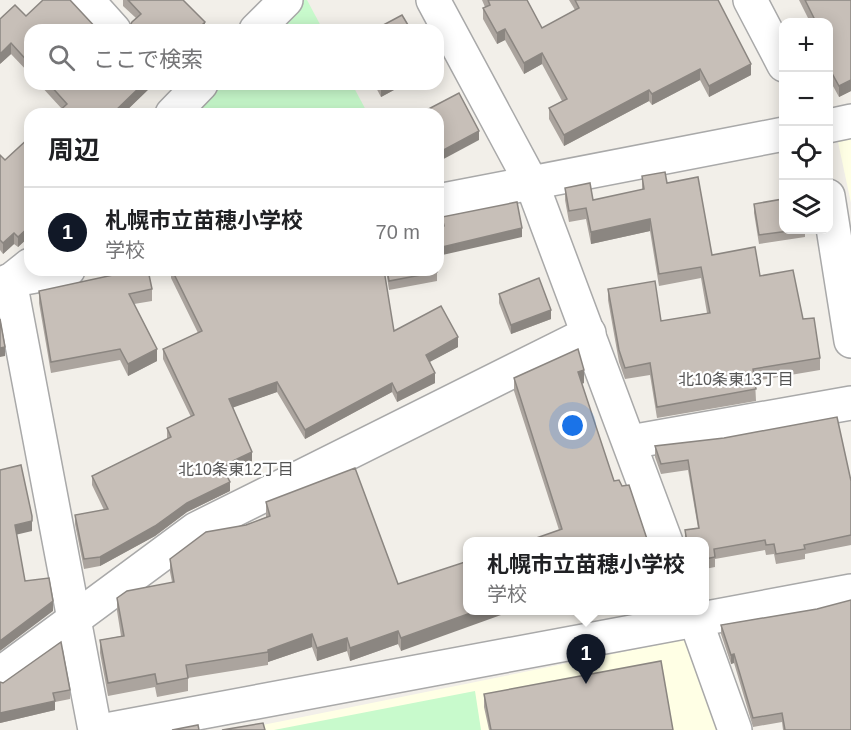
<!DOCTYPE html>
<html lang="ja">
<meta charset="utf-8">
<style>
:root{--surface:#fff;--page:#f6f6f6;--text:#202124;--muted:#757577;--line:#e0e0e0;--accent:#111827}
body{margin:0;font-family:Arial,"Noto Sans JP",sans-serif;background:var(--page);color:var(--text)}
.controls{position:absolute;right:18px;top:18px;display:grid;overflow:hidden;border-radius:12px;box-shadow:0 3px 15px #0003}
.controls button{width:54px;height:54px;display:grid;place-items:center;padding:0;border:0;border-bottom:2px solid var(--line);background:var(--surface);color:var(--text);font:30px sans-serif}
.you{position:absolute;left:573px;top:426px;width:21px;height:21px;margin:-15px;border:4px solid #fff;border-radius:50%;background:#1a73e8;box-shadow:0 0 0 9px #1a73e833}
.badge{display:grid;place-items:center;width:39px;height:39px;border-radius:50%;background:var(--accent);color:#fff;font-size:20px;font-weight:700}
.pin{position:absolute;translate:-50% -50px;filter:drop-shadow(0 2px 3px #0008)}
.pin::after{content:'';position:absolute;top:32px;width:21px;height:18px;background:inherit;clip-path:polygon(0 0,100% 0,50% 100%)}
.popup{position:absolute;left:463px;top:537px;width:246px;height:78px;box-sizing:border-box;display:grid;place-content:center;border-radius:12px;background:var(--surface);filter:drop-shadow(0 2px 4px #0005);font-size:20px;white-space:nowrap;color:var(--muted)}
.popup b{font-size:22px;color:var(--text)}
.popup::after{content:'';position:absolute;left:50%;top:100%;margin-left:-12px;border:12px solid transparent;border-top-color:var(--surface)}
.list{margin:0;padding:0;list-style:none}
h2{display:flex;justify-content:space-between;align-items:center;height:78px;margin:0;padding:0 24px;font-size:26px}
h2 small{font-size:20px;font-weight:400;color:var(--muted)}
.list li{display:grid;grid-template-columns:39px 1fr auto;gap:18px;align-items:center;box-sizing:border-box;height:90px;padding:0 24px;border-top:2px solid var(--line)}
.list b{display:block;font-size:22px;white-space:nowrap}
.list p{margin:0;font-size:20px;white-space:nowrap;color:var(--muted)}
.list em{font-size:20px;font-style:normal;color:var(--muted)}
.icon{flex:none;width:33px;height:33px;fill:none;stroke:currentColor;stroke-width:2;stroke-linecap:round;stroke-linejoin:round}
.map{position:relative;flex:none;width:851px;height:730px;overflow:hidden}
.search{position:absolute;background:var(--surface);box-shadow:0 3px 15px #0003;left:24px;top:24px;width:420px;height:66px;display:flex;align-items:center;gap:15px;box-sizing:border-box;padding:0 21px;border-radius:18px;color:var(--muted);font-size:22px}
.panel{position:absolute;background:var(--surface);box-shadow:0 3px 15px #0003;left:24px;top:108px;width:420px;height:168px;border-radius:18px}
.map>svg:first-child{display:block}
</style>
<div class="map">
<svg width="851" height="730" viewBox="0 0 851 730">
<rect width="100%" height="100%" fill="#f2efe9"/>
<g fill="#ffffe5">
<polygon points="851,135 851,203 838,142"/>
<polygon points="692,638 723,730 238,730"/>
</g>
<g fill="#c8facc">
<polygon points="300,0 307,0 323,30 271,30"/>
<polygon points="220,84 352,84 368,114 191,114"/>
<polygon points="475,691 481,730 274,730"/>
</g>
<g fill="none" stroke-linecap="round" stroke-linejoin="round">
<defs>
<g id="minor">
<polyline points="87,0 114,30"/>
<polyline points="433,0 532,184 666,542"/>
<polyline points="750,0 784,65"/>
<polyline points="256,30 286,0"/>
<polyline points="172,114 201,84"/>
<polyline points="828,126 851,121"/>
<polyline points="828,196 851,341"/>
<polyline points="438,201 784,134"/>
<polyline points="30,265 10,281 95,730"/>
<polyline points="8,281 68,270"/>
<polyline points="630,442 851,403"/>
<polyline points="692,610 735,730"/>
<polyline points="0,674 196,529 589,333"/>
<polyline points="106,730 851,591"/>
</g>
</defs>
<use href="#minor" stroke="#a9a9a9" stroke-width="36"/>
<use href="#minor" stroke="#fff" stroke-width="33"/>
</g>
<g fill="#aba49e">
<polygon points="123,0 183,0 205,30 136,18 123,6"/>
<polygon points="482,0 527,0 542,28 575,10 569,0 718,0 751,75 709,97 700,80 652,105 649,101 564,146 549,119 549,108 562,101 542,64 524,74 505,40 497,44 483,19 483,8 485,7"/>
<polygon points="799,0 851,0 851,91 839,97 828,77 828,22 810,22"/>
<polygon points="26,16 30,30 30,74 11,54 0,64"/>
<polygon points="39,84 154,84 123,114 56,114 62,109"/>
<polygon points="374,84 405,84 381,97"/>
<polygon points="30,137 30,236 18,247 14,244 3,254 0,250 0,155 5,160"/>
<polygon points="642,176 667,183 712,255 760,276 803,319 820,358 820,370 755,381 756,401 657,418 650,375 625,379 619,362 608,300 608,289 661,321 707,313 701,278 659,286 650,231 591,244 586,219 569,222 565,200 565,188 593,200 642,190"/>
<polygon points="754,204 783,230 805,230 805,237 759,244 754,213"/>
<polygon points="171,270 315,270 316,274 394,331 458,347 429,362 435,383 397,402 392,392 305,439 277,392 233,407 252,461 226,474 230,491 187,512 155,536 100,566 84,569 75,524 75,515 104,510 92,485 92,476 167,439 167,428 191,417 163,359 163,349 198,333 171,278"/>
<polygon points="386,270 437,270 437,281 389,290"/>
<polygon points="152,289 152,301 134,304 157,361 128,376 120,360 51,373 39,303 39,291"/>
<polygon points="499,294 551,319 511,334 499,303"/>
<polygon points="514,378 584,383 581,384 614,481 622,486 648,542 559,530 514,391"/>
<polygon points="655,446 851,481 851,545 805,554 805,559 776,564 774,554 766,555 765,550 715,559 715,567 705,569 705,542 685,542 685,530 698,528 688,470 661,474 655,457"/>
<polygon points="266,502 398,584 468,561 401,651 398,644 350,661 347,651 317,661 312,647 268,662 268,665 188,678 188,691 157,697 155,687 108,696 100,653 100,640 121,636 117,611 117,598 172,582 170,572 170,559 246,525 266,517"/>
<polygon points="817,609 851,730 783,730 782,722 753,727 734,663 731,664 721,634 721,625"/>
<polygon points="0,682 70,690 70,699 55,702 55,710 0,723"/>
<polygon points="484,694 673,730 489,730 484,707"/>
</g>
<g fill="#8b8681">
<polygon points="205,22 205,30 200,30 200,27"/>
<polygon points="505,29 505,40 497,44 497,33"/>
<polygon points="11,43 11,54 0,64 0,54"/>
<polygon points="542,53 542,64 524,74 524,63"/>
<polygon points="751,64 751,75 709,97 709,86"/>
<polygon points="700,69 700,80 652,105 652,94"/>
<polygon points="851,80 851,91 839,97 839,86"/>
<polygon points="143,84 154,84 123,114 112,114"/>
<polygon points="388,84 405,84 381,97 381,88"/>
<polygon points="649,90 649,101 564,146 564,135"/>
<polygon points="479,131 479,140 438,162 438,153"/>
<polygon points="650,219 650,231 591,244 591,232"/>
<polygon points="30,226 30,236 18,247 18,237"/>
<polygon points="522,228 522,237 438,256 438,248"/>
<polygon points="14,233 14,244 3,254 3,243"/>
<polygon points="551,310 551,319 511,334 511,325"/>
<polygon points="458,337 458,347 426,364 426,355"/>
<polygon points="5,347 5,356 0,357 0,348"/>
<polygon points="157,349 157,361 128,376 128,364"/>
<polygon points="584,370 584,383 578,385 578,372"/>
<polygon points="435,373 435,383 397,402 397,393"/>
<polygon points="277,382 277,392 229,409 229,399"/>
<polygon points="392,383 392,392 305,439 305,430"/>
<polygon points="252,452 252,461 222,476 222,466"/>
<polygon points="230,482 230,491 187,512 155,536 100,566 100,557 187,503"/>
<polygon points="32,521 32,531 15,535 15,525"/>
<polygon points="53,601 53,611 0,651 0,641"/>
<polygon points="479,610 515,610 401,651 401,638"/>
<polygon points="398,631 398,644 350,661 350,648"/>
<polygon points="312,634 312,647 268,662 268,650"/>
<polygon points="347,638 347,651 317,661 317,648"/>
<polygon points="734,654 734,663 731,664 731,655"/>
<polygon points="55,701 55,710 0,723 0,713"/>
</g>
<g fill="#c7bfb8" stroke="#8b8681" stroke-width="1.5">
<polygon points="43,0 70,0 98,30 30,30 30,64 11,43 0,54 0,19 15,5 26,16"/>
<polygon points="128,0 183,0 205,22 200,27 202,30 128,30 132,22 141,14"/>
<polygon points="488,0 527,0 542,28 579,8 575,0 718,0 751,64 709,86 700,69 652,94 649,90 564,135 549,108 567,99 542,53 524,63 505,29 497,33 483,8 490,5"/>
<polygon points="805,0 851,0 851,80 839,86 828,66 828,59 832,57 828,50 828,22 816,22"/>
<polygon points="402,15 411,30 374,30"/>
<polygon points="49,84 143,84 112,114 56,114 67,104"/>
<polygon points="379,84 388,84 381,88"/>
<polygon points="459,93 479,131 438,153 438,114 419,114"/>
<polygon points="30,137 30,226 18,237 14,233 3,243 0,240 0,155 5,160"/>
<polygon points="665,172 667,183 698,177 712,255 755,247 760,276 793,270 803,319 814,318 820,358 753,369 756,389 657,407 650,363 625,368 619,350 608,289 655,281 661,321 710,313 701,267 659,274 650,219 591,232 586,208 569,211 565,188 590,183 593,200 644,189 642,176"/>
<polygon points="783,199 783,230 797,230 759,235 754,204"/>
<polygon points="517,202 522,228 438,248 438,227 444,226 442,217"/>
<polygon points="136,270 148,270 152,289 129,294 157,349 128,364 120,349 51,362 39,291"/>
<polygon points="172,270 315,270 316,274 338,270 384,270 394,331 441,306 458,337 426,355 435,373 397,393 392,383 305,430 277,382 229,399 252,452 222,466 230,482 187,503 155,526 100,557 84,559 75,515 108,509 92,476 171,437 167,428 194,415 163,349 202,331"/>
<polygon points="387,270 437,270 437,272 389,281"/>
<polygon points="539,278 551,310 511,325 499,294"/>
<polygon points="0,319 5,347 0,348"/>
<polygon points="578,349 584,370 578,372 614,481 619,480 622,486 629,485 648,542 525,542 562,529 514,378"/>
<polygon points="837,417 851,481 851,535 804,545 805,549 776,554 774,544 766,545 765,540 714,549 715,557 705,559 705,542 687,542 685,530 699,528 688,460 661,464 655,446 724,438"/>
<polygon points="21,465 32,516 32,521 15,525 25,581 49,578 53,601 0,641 0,470"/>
<polygon points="355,468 398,584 468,561 468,610 479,610 401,638 398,631 350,648 347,638 317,648 312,634 268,650 268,652 186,665 188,678 157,684 155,674 108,683 100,640 124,636 117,598 127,591 174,582 170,559 206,532 246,525 270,516 266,502"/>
<polygon points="851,600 851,730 785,730 782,713 753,718 734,654 731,655 721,625 817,609"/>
<polygon points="61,642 70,690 53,693 55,701 0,713 0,682 3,683"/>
<polygon points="661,661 673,730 491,730 484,694"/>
<polygon points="263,723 265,730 222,730"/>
<polygon points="198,725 199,730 172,730"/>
</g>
<g text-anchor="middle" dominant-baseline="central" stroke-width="4.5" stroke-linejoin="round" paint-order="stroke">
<g font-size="16" fill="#555" stroke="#fff">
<text x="736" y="379">北10条東13丁目</text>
<text x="236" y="469">北10条東12丁目</text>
</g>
</g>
</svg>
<div class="controls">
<button>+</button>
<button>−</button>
<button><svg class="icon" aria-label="locate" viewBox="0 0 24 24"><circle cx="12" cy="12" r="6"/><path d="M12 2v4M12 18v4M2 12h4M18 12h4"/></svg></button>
<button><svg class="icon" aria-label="layers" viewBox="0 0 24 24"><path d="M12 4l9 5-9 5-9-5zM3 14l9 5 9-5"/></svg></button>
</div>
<div class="you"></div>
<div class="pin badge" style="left:586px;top:684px">1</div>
<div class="popup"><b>札幌市立苗穂小学校</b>学校</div>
<div class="search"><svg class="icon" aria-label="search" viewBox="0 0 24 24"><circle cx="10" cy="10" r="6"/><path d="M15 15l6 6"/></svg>ここで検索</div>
<section class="panel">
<h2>周辺<small></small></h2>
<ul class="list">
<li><span class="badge">1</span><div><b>札幌市立苗穂小学校</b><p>学校</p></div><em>70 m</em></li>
</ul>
</section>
</div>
